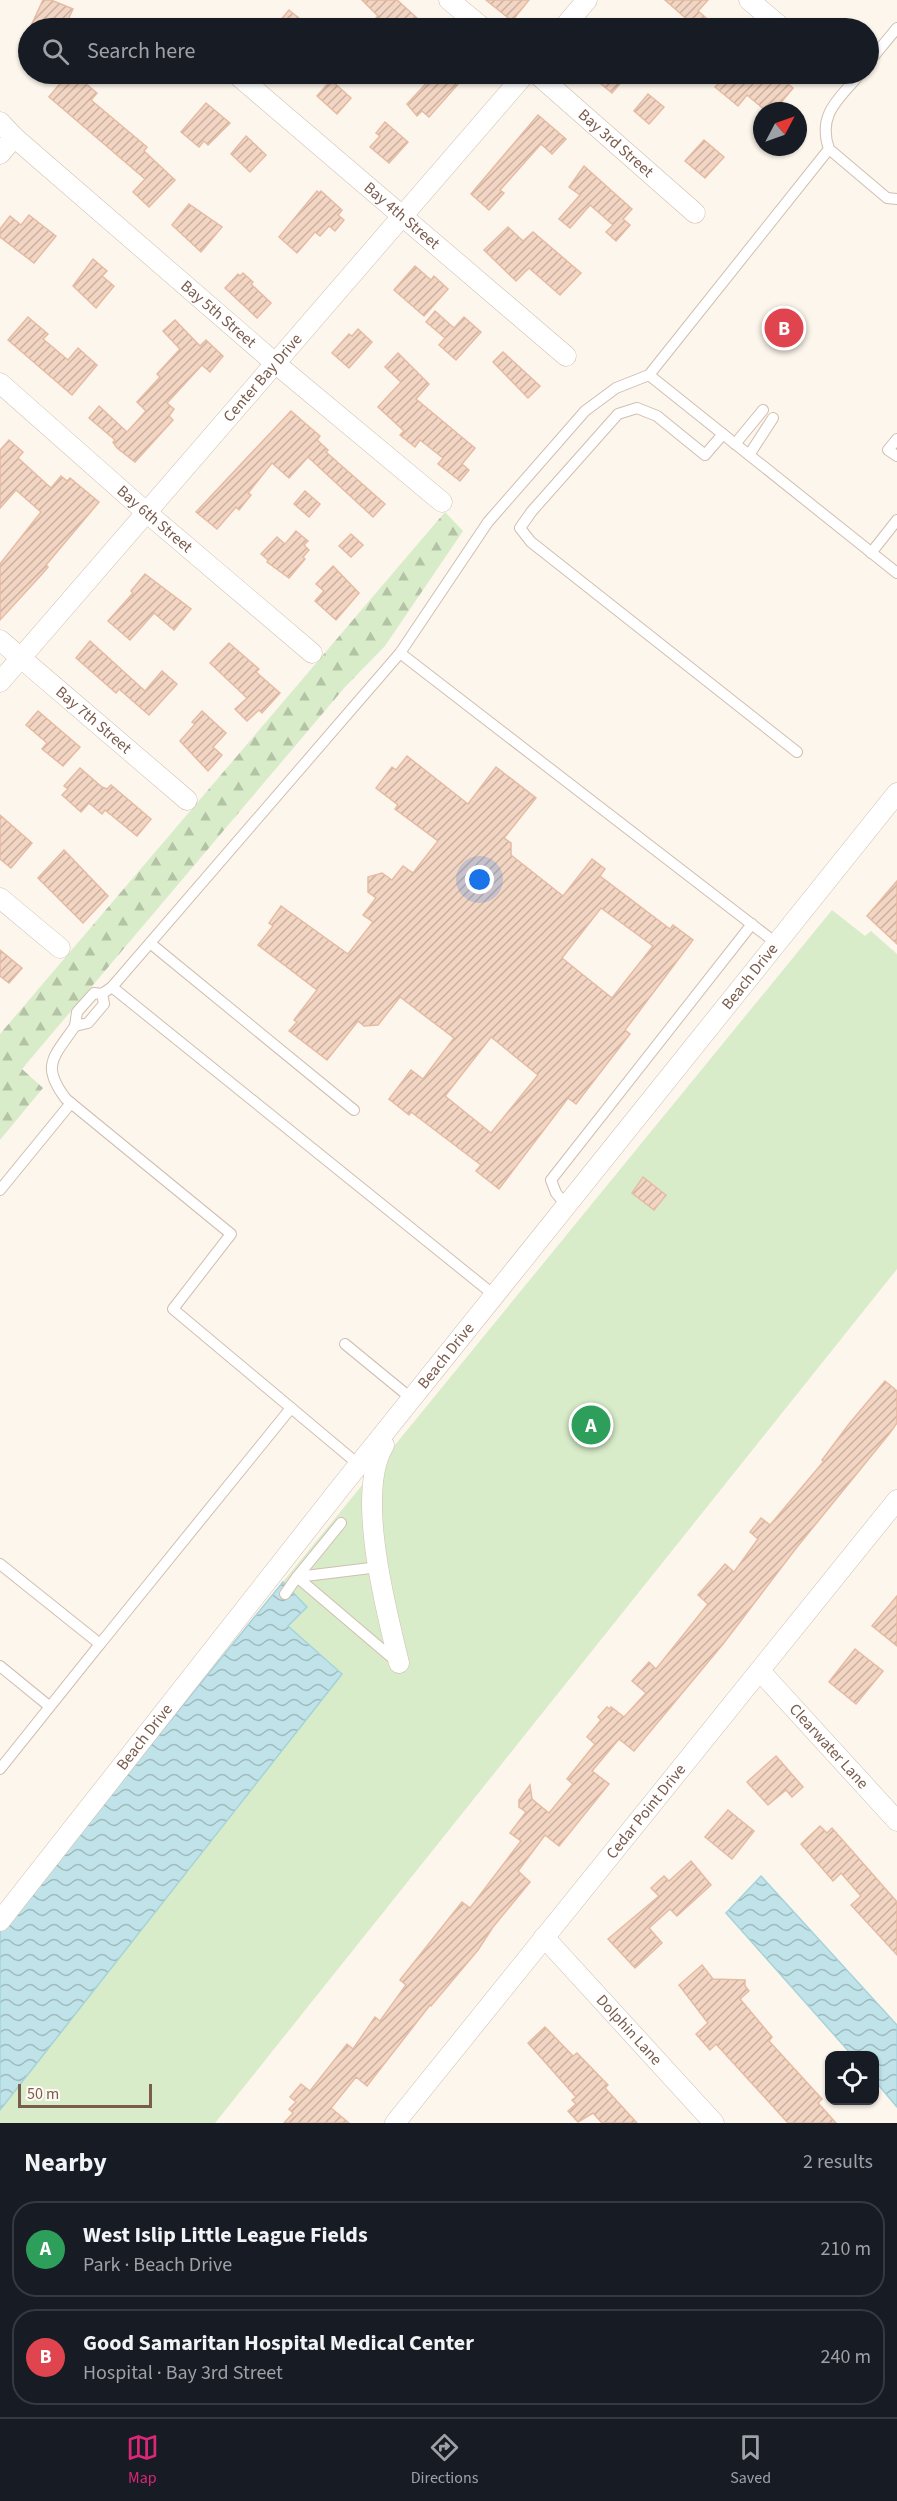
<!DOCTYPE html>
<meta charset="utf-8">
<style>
:root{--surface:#171b24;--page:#242831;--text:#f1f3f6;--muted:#9ea1a6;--line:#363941;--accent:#db2777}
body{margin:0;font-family:"Source Sans 3",sans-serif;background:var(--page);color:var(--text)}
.controls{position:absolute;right:18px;bottom:18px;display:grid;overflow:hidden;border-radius:12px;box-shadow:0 2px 4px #0004}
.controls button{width:54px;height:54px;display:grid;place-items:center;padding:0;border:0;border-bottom:2px solid var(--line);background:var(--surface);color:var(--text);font:30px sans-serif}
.compass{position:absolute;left:753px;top:102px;width:54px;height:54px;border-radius:50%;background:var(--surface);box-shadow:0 2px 4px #0004;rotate:49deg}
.scale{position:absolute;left:18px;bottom:15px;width:134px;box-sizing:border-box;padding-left:6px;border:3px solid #7a5c4d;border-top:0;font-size:16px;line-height:21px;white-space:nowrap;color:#7a5c4d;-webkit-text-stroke:4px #fffaf3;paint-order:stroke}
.you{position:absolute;left:480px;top:880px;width:21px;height:21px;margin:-15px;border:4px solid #fff;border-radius:50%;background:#1a73e8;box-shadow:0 0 0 9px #1a73e833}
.badge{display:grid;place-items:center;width:39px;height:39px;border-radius:50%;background:var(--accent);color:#fff;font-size:20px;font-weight:700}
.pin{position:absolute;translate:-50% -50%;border:3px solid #fff;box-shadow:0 2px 6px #0006}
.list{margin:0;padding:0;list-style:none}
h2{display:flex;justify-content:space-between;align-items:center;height:78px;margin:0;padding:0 24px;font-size:26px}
h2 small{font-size:20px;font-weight:400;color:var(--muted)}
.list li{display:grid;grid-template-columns:39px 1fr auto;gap:18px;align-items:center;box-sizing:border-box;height:96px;margin:0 12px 12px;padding:0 12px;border:2px solid var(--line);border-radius:24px}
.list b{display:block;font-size:22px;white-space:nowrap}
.list p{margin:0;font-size:20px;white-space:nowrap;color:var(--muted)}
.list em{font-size:20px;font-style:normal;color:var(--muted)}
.icon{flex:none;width:33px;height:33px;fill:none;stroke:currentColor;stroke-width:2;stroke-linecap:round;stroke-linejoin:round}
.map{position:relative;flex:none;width:897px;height:2123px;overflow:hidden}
.search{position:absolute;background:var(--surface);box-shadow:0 2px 4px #0004;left:18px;right:18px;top:18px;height:66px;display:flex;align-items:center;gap:15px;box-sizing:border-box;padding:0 21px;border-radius:33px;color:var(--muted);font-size:22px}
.sheet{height:294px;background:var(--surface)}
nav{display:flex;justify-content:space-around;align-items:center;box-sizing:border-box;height:84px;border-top:2px solid var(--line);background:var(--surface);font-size:16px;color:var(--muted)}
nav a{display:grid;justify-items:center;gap:3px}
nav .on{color:var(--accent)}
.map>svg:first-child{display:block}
</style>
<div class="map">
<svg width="897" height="2123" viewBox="0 0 897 2123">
<defs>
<pattern id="forest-firs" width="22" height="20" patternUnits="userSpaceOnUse" patternTransform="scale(1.5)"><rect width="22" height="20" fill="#d8ecc9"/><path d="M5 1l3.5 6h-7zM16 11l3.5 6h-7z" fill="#b4c2a5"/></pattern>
<pattern id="water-waves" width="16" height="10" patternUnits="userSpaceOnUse" patternTransform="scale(1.5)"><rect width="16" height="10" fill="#bfe3e8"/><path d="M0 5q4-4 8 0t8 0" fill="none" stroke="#a0bbbe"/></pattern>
<pattern id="building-hatch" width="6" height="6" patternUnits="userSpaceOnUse" patternTransform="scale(1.5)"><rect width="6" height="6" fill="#f3d5c3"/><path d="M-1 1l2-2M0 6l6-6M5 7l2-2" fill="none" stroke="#cab0a1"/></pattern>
</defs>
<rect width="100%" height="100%" fill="#fdf6ec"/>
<polygon fill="url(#forest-firs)" points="445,512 463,531 385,646 345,687 22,1069 43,1088 0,1140 0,1034"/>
<polygon fill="#d8ecc9" points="832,910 865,936 871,931 897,954 897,1269 215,2123 0,2123 0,2110 342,1674 288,1626 307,1607 283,1582"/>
<g fill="url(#water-waves)" stroke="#a5d3da" stroke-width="1.5">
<polygon points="283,1582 307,1607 288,1626 342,1674 0,2110 0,1930"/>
<polygon points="761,1876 897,2025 897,2107 875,2081 874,2056 852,2055 726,1913"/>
</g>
<g fill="url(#building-hatch)" stroke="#e6bba3" stroke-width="1.5" fill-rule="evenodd">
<polygon points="43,0 51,0 73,9 66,24 63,22 60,28 30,28"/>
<polygon points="362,0 397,0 428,28 381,28 373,21 378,16"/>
<polygon points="486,0 529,0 512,21"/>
<polygon points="665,0 708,0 698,11 718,28 697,28"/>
<polygon points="289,10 311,28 274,28"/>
<polygon points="74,74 97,93 91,100 147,147 144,151 175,180 149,207 133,192 145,179 49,97 66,76 69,79"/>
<polygon points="435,74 467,74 429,117 422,111 417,116 407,104"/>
<polygon points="589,74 628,74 612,93"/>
<polygon points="706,74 776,74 793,88 774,111 766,111 747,95 738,106 715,87 718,84"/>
<polygon points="331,80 351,98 337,114 317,96"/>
<polygon points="648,94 664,107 649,124 634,111"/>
<polygon points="206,103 230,123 208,145 204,141 199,147 181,132"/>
<polygon points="538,115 566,139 552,154 541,144 500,190 504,193 489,210 471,194"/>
<polygon points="385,122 408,142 389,163 370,147 380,136 376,133"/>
<polygon points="246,136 266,155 250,172 231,154"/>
<polygon points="704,140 724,157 705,178 685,161"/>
<polygon points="584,166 632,209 623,219 630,225 616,241 606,232 613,225 590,205 570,228 559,219 580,195 569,187"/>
<polygon points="317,191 319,193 321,191 342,210 338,215 344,220 335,231 329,226 320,236 315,232 297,253 279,237"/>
<polygon points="189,204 222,227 201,252 172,225"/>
<polygon points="29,215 56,236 34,263 0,237 0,229 10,216 21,225"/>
<polygon points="508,227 523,241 533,232 581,273 560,295 529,268 516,281 484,250"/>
<polygon points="93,259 107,271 102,276 114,286 96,308 73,286"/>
<polygon points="415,266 431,280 434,276 448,289 424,316 394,290"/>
<polygon points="243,273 253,282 251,284 271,303 257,318 225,288 238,274 240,276"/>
<polygon points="435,311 454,328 464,317 481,332 456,360 439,345 445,338 426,322"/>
<polygon points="28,317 48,334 43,339 68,360 78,348 97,365 72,395 8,340"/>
<polygon points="175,320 200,346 206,340 223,356 210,372 202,365 167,403 174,409 169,416 173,420 135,462 117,448 113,442 115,440 89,418 99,406 127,432 146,411 137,402 160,377 157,374 180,349 163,331"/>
<polygon points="358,329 372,342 349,368 332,353 349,334 352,336"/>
<polygon points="503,352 540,386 528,398 493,362"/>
<polygon points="398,353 429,384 416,399 475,448 462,464 469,470 460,481 438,464 443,458 420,440 415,447 400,435 404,431 378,407 401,382 385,367"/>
<polygon points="291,411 320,436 317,440 328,450 326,452 385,504 373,517 308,457 289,478 272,463 248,493 251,495 239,510 236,507 217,529 196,512"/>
<polygon points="9,440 23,452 18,458 51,488 61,476 67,481 70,478 99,502 46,565 48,567 43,573 0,620 0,564 41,512 16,490 0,508 0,450"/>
<polygon points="305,491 320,504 309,517 294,504"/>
<polygon points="296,531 308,541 304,545 309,550 303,557 305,559 289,578 267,562 268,560 261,554 277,537 285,544"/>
<polygon points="351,534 363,545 351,557 339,546"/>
<polygon points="333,566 359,593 336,620 315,601 324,591 316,584"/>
<polygon points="145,574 191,609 174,630 154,613 130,640 108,621 133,593 131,591"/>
<polygon points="90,641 145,691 162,671 177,684 149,715 119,689 116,693 76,658"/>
<polygon points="229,643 259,669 256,672 280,693 262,713 259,710 247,721 235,709 247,698 210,663"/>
<polygon points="38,711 80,747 63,766 42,749 47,743 26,725"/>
<polygon points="202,711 226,733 213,747 222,755 208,771 180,741 195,724 192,722"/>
<path d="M407,756L468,804L496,767L536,798L504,838L511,843V855L563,896L592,859L605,869L600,876L670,929L673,925L693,940L625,1030L630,1034L576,1104L568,1098L499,1189L476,1171L481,1165L411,1112L409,1115L389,1099L411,1070L423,1079L454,1038L400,997L378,1025L364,1026L358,1021L327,1060L289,1031L297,1022L294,1020L317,990L258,945L273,926L269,923L281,906L348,954L373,922L363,915L376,898L368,892V877L382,873L392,880L403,866L413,873L438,841L395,809L398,805L376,788L392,767L396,770ZM601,908L653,946L612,998L562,958ZM491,1037L538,1075L491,1133L445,1096Z"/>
<polygon points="80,768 102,787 107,789 111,785 151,819 137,836 105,810 102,814 89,803 81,812 62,795 68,789 64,786"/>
<polygon points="0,815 32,843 11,868 0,859"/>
<polygon points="64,850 108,896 83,923 38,878"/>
<polygon points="897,881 897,944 867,916"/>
<polygon points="0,950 22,968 9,983 0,976"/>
<polygon points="643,1177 666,1195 654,1210 632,1193"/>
<polygon points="885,1381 897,1391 897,1423 889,1434 797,1547 723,1644 634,1751 619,1739 592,1771 609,1784 559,1846 545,1835 518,1871 530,1882 493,1927 478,1950 431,2006 430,2005 367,2086 356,2077 331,2108 349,2123 284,2123 293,2113 289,2109 296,2102 290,2097 301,2084 310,2091 347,2044 353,2049 375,2017 380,2021 406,1985 400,1980 462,1902 470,1908 521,1841 510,1833 526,1812 519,1807 519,1800 530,1785 532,1799 549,1813 573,1784 567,1779 595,1744 587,1737 601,1720 598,1717 607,1707 610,1709 611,1707 624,1717 646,1693 632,1681 649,1662 656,1669 708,1604 698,1595 725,1564 734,1572 758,1539 750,1532 761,1518 770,1525 824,1461 822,1460 849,1424"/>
<polygon points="897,1596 897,1646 872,1626"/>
<polygon points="855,1649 883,1671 856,1704 829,1682"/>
<polygon points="776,1756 803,1787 792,1797 786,1790 768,1805 747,1782"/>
<polygon points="728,1810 754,1831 732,1859 705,1837"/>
<polygon points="820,1826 827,1833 832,1828 897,1902 897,1955 851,1905 861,1896 841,1873 833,1881 801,1844"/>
<polygon points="691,1861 711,1885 677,1916 670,1909 649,1928 662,1943 635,1968 608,1939 659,1896 651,1888 664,1876 669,1881"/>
<polygon points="702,1965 713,1979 745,1980 745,1986 749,1991 740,1999 772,2037 769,2041 822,2099 818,2103 836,2123 788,2123 716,2044 710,2050 696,2034 708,2023 679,1985"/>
<polygon points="545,2027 573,2056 577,2053 608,2085 605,2088 637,2123 602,2123 593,2113 578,2122 568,2111 576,2104 572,2100 576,2097 528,2043"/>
</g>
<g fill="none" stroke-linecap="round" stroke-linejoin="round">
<defs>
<g id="service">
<polyline points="868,63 897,28"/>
<polyline points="829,149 887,198 897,199"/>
<polyline points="649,375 897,573"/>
<polyline points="723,434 705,455 657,416 637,408 618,414 532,511 520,528 531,542 797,752"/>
<polyline points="897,439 888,450 897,456"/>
<polyline points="735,444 763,410"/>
<polyline points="749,455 773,418"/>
<polyline points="871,553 897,520"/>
<polyline points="400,653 776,943"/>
<polyline points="150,943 354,1110"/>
<polyline points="102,994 104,1004 88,1023 75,1026 77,1012 94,993 102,994 112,987"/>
<path d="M75,1026C54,1057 40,1065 66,1099L231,1234L173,1309L358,1464"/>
<polyline points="0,1190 71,1103"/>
<polyline points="566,1205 556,1193 551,1180 752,924"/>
<path d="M494,1295L112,987L400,653L488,522L585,411L616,388L649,375L829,149C817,114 839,99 860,74"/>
<polyline points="345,1344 412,1399"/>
<polyline points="341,1523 297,1577 397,1662"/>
<polyline points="0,1564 100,1644 291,1408"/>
<polyline points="285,1594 297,1577 379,1567"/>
<polyline points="0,1666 49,1706"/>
<polyline points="0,1769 100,1644"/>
</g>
<g id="minor">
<polyline points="449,0 483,28"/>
<polyline points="749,0 782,28"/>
<polyline points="563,28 587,0"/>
<path id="s1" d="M236,74L566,356"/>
<path id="s2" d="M537,74L695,213"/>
<path id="s3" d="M0,122L14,137L275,363L442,502"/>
<polyline points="0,154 14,137"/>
<path id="s4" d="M0,383L146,512L312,653"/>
<path id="s5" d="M0,640L187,800"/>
<path id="s6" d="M0,682L525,74"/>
<polyline points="0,898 60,948"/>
<path d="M384,1445C355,1493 386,1609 399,1663"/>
<path id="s7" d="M760,1671L897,1821"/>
<path id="s8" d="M0,1921L340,1488L897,793"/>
<path id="s9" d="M544,1937L714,2123"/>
<path id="s10" d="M395,2123L897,1500"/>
</g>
</defs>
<use href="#service" stroke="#d1beb0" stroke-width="12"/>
<use href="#minor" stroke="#d1beb0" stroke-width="21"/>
<use href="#service" stroke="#fff" stroke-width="10"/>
<use href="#minor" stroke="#fff" stroke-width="20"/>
</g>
<g text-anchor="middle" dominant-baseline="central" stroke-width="4.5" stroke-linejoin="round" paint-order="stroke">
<g font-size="16" fill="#7a5c4d" stroke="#fffaf3">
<text stroke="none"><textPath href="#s2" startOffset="105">Bay 3rd Street</textPath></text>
<text stroke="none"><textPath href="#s1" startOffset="218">Bay 4th Street</textPath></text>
<text stroke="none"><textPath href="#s3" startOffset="291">Bay 5th Street</textPath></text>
<text stroke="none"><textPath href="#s6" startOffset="402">Center Bay Drive</textPath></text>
<text stroke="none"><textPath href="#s4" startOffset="206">Bay 6th Street</textPath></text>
<text stroke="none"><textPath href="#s5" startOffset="123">Bay 7th Street</textPath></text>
<text stroke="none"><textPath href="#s8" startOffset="1206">Beach Drive</textPath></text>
<text stroke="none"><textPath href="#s8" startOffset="720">Beach Drive</textPath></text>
<text stroke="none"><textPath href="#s8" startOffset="234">Beach Drive</textPath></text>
<text stroke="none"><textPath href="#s7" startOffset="102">Clearwater Lane</textPath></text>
<text stroke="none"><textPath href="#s10" startOffset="400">Cedar Point Drive</textPath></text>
<text stroke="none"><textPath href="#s9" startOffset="126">Dolphin Lane</textPath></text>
</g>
</g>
</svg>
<div class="controls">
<button><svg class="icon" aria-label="locate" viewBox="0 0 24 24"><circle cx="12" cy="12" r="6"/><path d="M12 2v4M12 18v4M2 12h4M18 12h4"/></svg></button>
</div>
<svg class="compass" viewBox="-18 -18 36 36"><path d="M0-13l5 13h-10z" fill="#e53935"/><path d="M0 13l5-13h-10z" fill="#9ea1a6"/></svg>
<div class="scale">50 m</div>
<div class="you"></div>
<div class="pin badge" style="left:591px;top:1425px;background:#2e9e5b">A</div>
<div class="pin badge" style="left:784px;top:328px;background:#e0444e">B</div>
<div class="search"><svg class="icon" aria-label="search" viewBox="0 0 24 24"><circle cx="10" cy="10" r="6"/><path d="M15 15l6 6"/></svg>Search here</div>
</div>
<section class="sheet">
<h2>Nearby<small>2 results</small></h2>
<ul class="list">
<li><span class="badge" style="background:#2e9e5b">A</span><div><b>West Islip Little League Fields</b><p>Park · Beach Drive</p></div><em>210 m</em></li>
<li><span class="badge" style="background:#e0444e">B</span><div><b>Good Samaritan Hospital Medical Center</b><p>Hospital · Bay 3rd Street</p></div><em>240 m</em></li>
</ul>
</section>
<nav>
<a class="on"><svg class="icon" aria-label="map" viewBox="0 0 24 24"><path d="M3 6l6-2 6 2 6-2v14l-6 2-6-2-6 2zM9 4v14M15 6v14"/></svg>Map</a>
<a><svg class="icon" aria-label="directions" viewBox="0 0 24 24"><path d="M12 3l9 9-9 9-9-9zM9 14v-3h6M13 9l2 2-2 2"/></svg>Directions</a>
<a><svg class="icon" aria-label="saved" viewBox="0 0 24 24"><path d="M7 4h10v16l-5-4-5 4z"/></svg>Saved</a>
</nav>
